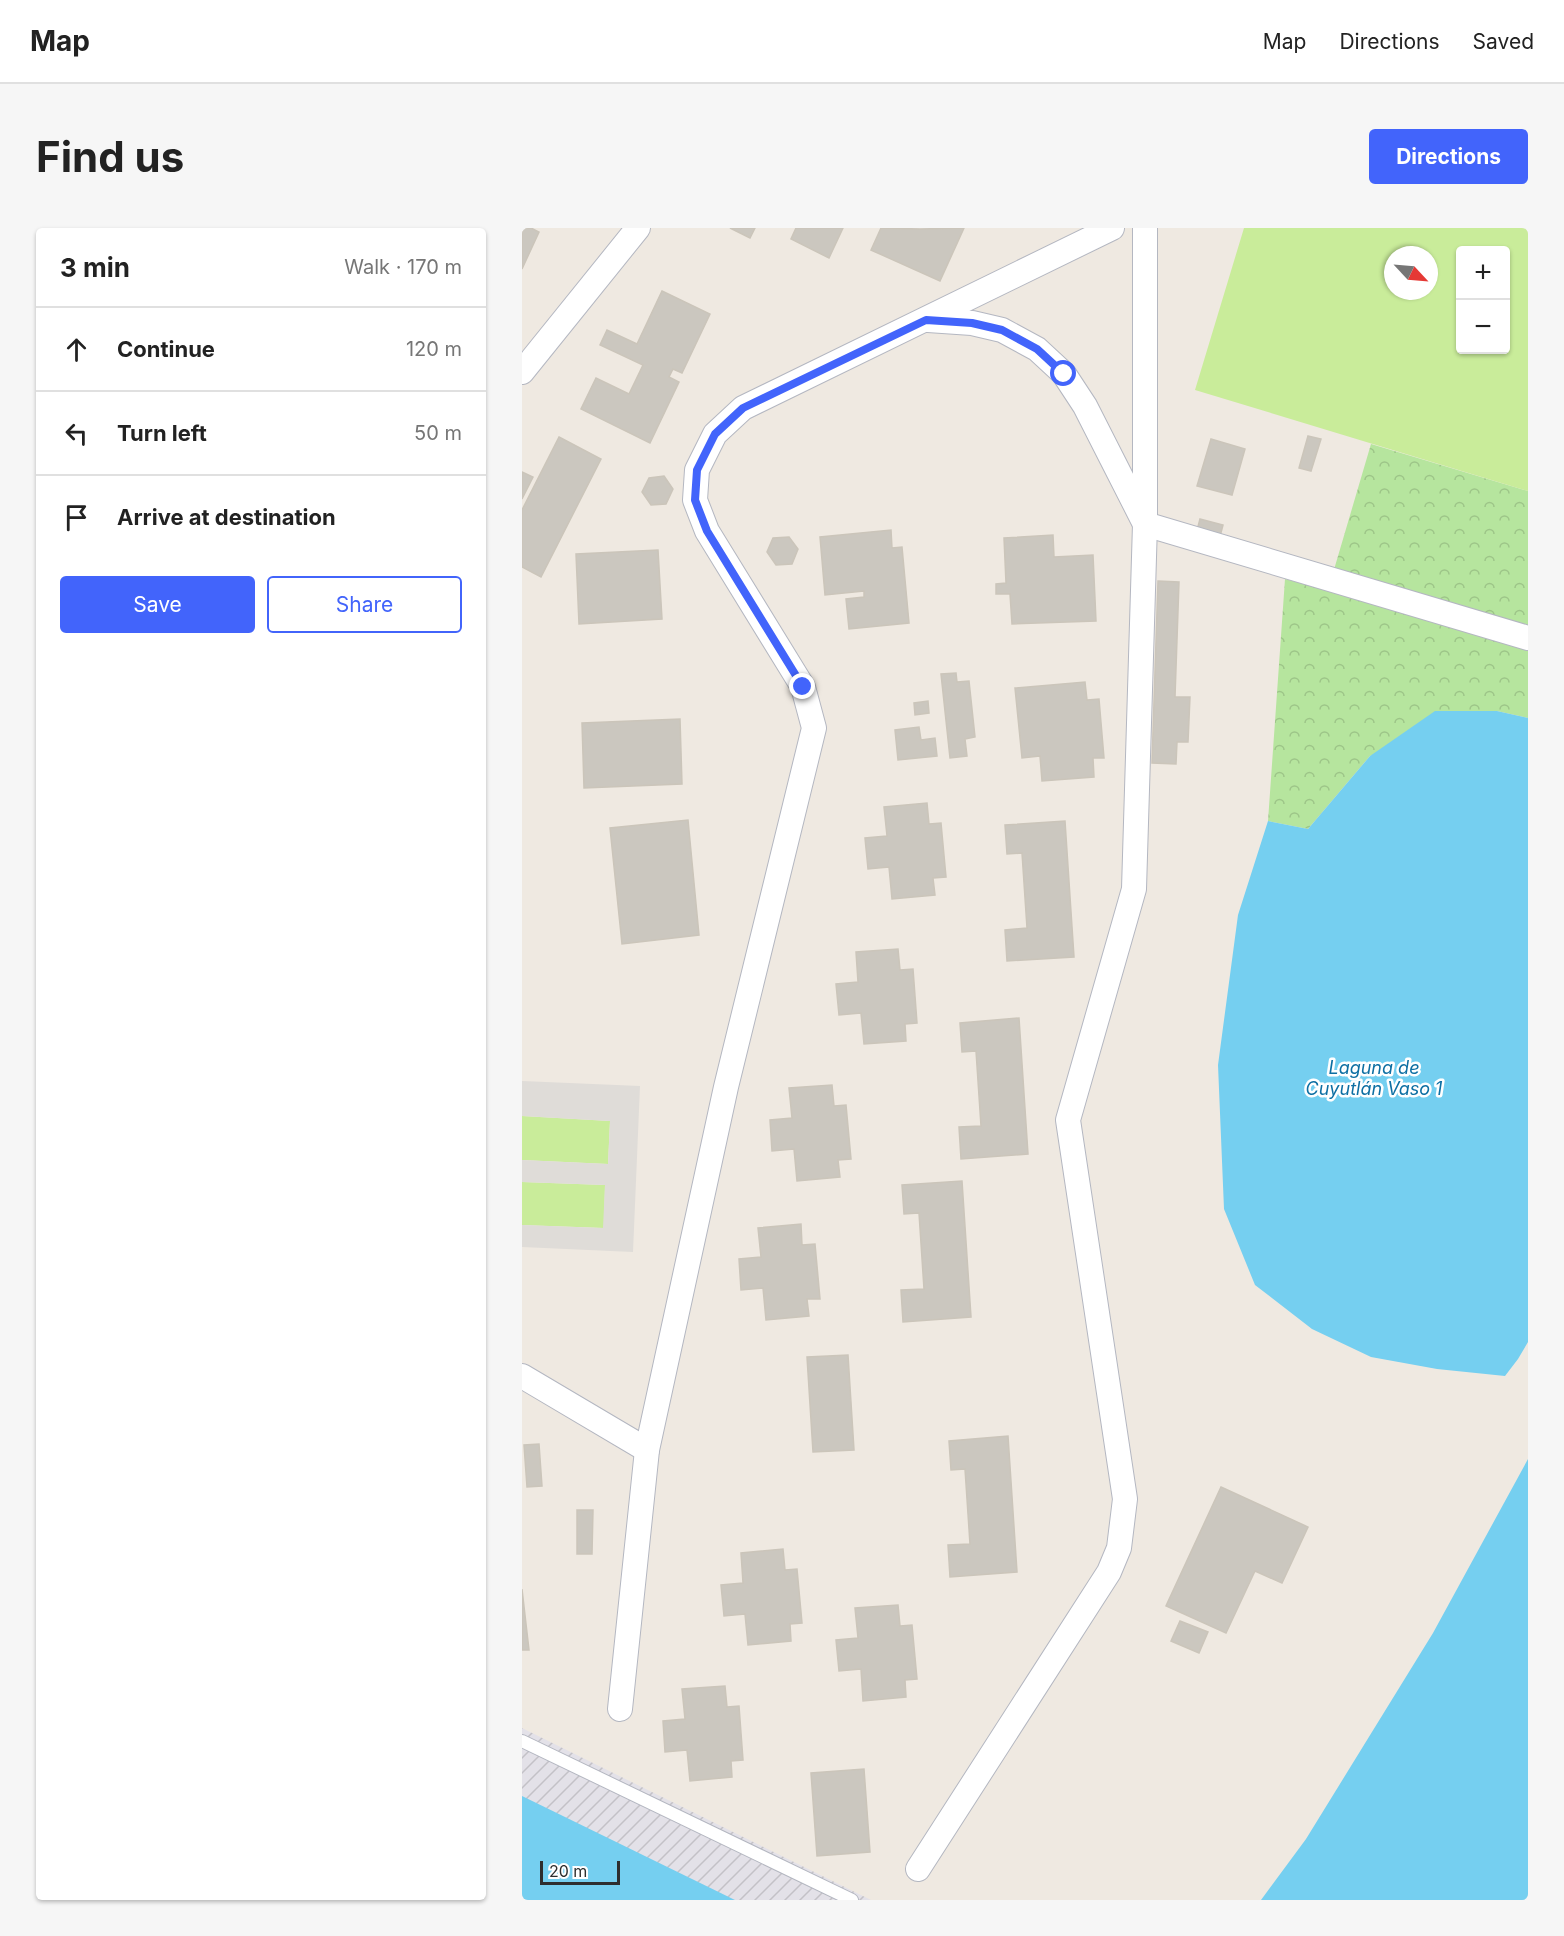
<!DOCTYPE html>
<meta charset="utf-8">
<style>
:root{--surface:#fff;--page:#f6f6f6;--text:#222;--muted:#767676;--line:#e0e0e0;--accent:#4264fb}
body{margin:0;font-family:Inter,sans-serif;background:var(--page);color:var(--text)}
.controls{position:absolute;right:18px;top:18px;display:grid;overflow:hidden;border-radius:6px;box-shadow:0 2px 4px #0004}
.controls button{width:54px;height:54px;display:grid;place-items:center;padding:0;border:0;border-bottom:2px solid var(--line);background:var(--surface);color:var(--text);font:30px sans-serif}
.compass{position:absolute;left:862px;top:18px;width:54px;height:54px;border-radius:50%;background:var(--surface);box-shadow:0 2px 4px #0004;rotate:116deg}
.scale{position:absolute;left:18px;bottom:15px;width:80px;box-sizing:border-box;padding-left:6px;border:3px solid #2e2e2e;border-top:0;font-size:16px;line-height:21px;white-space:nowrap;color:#2e2e2e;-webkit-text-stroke:4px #fff;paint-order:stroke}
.stop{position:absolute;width:18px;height:18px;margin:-14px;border:4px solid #4264fb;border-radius:50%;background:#fff}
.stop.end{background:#4264fb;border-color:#fff;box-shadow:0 2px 6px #0008}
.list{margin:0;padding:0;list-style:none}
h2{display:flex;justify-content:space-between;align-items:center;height:78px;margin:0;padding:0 24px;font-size:26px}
h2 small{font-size:20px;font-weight:400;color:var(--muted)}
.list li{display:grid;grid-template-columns:39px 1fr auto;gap:18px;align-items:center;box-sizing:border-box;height:84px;padding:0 24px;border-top:2px solid var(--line)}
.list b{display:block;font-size:22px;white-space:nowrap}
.list em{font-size:20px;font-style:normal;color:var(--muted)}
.actions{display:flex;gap:12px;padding:18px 24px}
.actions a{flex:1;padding:14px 0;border:2px solid var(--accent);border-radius:6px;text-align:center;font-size:21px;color:var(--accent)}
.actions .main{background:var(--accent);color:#fff}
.icon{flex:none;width:33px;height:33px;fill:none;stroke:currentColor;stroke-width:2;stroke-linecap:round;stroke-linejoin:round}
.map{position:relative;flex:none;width:1006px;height:1672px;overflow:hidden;border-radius:6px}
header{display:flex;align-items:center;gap:36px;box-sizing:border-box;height:84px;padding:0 30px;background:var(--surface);border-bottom:2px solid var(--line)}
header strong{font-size:28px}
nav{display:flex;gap:33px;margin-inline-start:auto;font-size:21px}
.intro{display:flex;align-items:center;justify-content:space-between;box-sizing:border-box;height:144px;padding:0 36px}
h1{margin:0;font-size:42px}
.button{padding:15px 27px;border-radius:6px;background:var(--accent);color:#fff;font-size:21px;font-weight:700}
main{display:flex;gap:36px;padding:0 36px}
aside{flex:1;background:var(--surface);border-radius:6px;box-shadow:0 2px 4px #0004}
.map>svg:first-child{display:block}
</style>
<header>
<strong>Map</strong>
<nav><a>Map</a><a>Directions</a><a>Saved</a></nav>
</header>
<div class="intro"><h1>Find us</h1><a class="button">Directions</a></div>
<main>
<aside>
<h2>3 min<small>Walk · 170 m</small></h2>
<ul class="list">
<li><svg class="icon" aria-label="ahead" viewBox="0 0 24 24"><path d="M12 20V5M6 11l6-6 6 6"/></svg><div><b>Continue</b></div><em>120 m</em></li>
<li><svg class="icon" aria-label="left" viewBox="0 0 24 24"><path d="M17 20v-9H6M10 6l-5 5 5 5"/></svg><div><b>Turn left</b></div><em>50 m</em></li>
<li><svg class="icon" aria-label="arrive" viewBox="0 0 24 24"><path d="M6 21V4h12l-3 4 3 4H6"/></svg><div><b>Arrive at destination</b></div></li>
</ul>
<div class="actions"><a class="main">Save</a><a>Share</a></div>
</aside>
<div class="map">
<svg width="1006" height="1672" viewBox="0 0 1006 1672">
<defs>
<pattern id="industrial-furrows" width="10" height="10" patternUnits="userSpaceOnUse" patternTransform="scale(1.5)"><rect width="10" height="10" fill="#e3e1e8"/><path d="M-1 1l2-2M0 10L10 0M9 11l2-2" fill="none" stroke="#c3c1c7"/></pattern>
<pattern id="forest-crowns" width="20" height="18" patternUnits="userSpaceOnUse" patternTransform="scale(1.5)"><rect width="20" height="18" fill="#b6e59e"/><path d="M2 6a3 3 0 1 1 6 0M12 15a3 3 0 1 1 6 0" fill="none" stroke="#9dc588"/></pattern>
</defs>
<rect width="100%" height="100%" fill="#efe9e1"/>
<polygon fill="url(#industrial-furrows)" points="0,1500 349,1672 0,1672"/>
<polygon fill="url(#forest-crowns)" points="849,216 1006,263 1006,490 975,483 848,528 786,601 746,593 763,351 806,362"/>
<g fill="#c9ec9a" fill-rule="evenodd">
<path d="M722,0H1006V263L673,162ZM939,22H984V122H939ZM871,27H907V63H871Z"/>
<polygon points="0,888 88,893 86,936 0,932"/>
<polygon points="0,954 83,957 82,1000 0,997"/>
</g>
<polygon fill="#dfdcd8" points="0,853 118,858 111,1024 0,1019 0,997 81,1000 83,957 0,954 0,932 86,936 88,893 0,888"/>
<g fill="#75cff0">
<polygon points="913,483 975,483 1006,490 1006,1114 996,1131 983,1148 915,1141 849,1129 790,1101 733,1057 702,981 696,837 716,687 746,593 786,601 848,528"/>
<polygon points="1006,1231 1006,1672 739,1672 784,1611 911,1405"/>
<polygon points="0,1568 213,1672 0,1672"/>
</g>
<g fill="#cbc7bf" stroke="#cbc5ba" stroke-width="1.5">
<polygon points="0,0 9,0 17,4 0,41"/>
<polygon points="208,0 233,0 228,10"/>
<polygon points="274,0 321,0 307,30 269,11"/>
<polygon points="359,0 398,1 442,0 418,53 349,22"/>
<polygon points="140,63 188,86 160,145 151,141 147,149 157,154 128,215 59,181 74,150 107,166 121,137 78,117 85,102 115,116"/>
<polygon points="786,208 799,211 789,243 777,240"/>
<polygon points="37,209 79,231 19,349 0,339 0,282"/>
<polygon points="689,211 723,221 710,267 675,258"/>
<polygon points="0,244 11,249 0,271"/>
<polygon points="142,248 151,261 144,276 129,277 120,264 127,250"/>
<polygon points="678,291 701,297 696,316 673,310"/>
<polygon points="369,302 370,320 380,319 387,395 327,401 324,371 342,369 342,363 303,367 298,309"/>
<polygon points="531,307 532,329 571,327 574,393 490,396 488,366 474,366 474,356 484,355 482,310"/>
<polygon points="267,309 276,321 270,336 254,337 245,324 251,310"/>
<polygon points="136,322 140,391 57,396 54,326"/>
<polygon points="636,353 657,354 653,469 668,469 666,514 655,514 654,536 630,535"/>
<polygon points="434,445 435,454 447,453 453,509 443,511 445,528 428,530 419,446"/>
<polygon points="563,454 565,472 577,471 582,530 571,530 572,549 520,553 518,528 500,530 493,460"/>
<polygon points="406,473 407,485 393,487 392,475"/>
<polygon points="158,491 160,556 62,560 60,495"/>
<polygon points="397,499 399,512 413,510 415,528 376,532 373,502"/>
<polygon points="405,575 407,596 419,595 424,649 411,650 413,667 370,671 367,639 346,641 343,610 365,608 362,579"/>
<polygon points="166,592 177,707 100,716 88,600"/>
<polygon points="543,593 552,729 485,733 483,702 505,700 500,625 485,626 483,597"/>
<polygon points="376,721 378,742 391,741 395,795 383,796 384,813 342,816 339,785 317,787 314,756 336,754 334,724"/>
<polygon points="497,790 506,926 439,931 437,899 459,898 454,823 440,824 438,795"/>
<polygon points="310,857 312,878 324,877 329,931 316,932 318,949 275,953 272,921 250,923 248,892 270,890 267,860"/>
<polygon points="440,953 449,1089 381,1094 379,1062 402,1061 397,985 382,986 380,957"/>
<polygon points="279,996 280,1017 293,1016 298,1071 285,1071 287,1088 244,1092 241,1060 219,1062 217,1031 239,1029 236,1000"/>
<polygon points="326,1127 332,1222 291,1224 285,1129"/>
<polygon points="486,1208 495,1344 428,1349 426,1317 448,1316 443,1241 429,1242 427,1213"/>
<polygon points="17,1216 20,1258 5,1259 2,1217"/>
<polygon points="699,1259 786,1299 760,1355 733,1343 704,1405 644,1378"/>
<polygon points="55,1282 71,1282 70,1326 55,1326"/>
<polygon points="261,1321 263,1342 275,1341 280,1395 268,1396 269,1413 226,1417 223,1386 202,1388 199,1357 221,1355 219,1325"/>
<polygon points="0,1361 7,1422 0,1422"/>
<polygon points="376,1377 378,1398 390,1397 395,1451 383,1452 384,1469 341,1473 339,1441 317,1443 314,1412 336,1410 333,1380"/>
<polygon points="658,1393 686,1404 677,1425 649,1413"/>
<polygon points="203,1458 205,1479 217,1478 221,1532 209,1533 210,1549 168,1553 165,1522 143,1524 141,1493 163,1491 160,1461"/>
<polygon points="342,1541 348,1624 295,1628 289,1545"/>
</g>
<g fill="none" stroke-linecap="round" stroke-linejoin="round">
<defs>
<polyline id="service" points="0,1513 330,1672"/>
<g id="minor">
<polyline points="406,92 450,95 480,102 515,121 542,146 563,178 623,296 1006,410"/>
<polyline points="0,144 116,0"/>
<polyline points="0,1148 125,1222"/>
<polyline points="98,1481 125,1222 204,859 292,500 281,459 185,303 173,272 175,242 193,206 221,180 590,0"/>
<polyline points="396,1641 587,1344 597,1320 603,1271 546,892 612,661 623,296 623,0"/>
</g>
</defs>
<use href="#service" stroke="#b4b7c1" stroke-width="14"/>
<use href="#minor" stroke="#b4b7c1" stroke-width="26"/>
<use href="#service" stroke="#fff" stroke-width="12"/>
<use href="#minor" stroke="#fff" stroke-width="24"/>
</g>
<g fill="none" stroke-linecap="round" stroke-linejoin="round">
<polyline stroke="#4264fb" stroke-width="8" points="281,459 185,303 173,272 175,242 193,206 221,180 404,92 450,95 480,102 515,121 542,146"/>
</g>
<g text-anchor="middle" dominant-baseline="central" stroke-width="5" stroke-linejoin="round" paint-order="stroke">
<g font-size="18" font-style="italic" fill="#0d6fa3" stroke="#fff">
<text x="852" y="839">Laguna de<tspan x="852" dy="21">Cuyutlán Vaso 1</tspan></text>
</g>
</g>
</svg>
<div class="controls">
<button>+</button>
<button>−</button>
</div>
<svg class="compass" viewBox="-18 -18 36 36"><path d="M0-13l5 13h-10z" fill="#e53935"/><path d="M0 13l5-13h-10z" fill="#767676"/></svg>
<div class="scale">20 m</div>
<div class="stop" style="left:542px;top:146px"></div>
<div class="stop end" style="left:281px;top:459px"></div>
</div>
</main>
